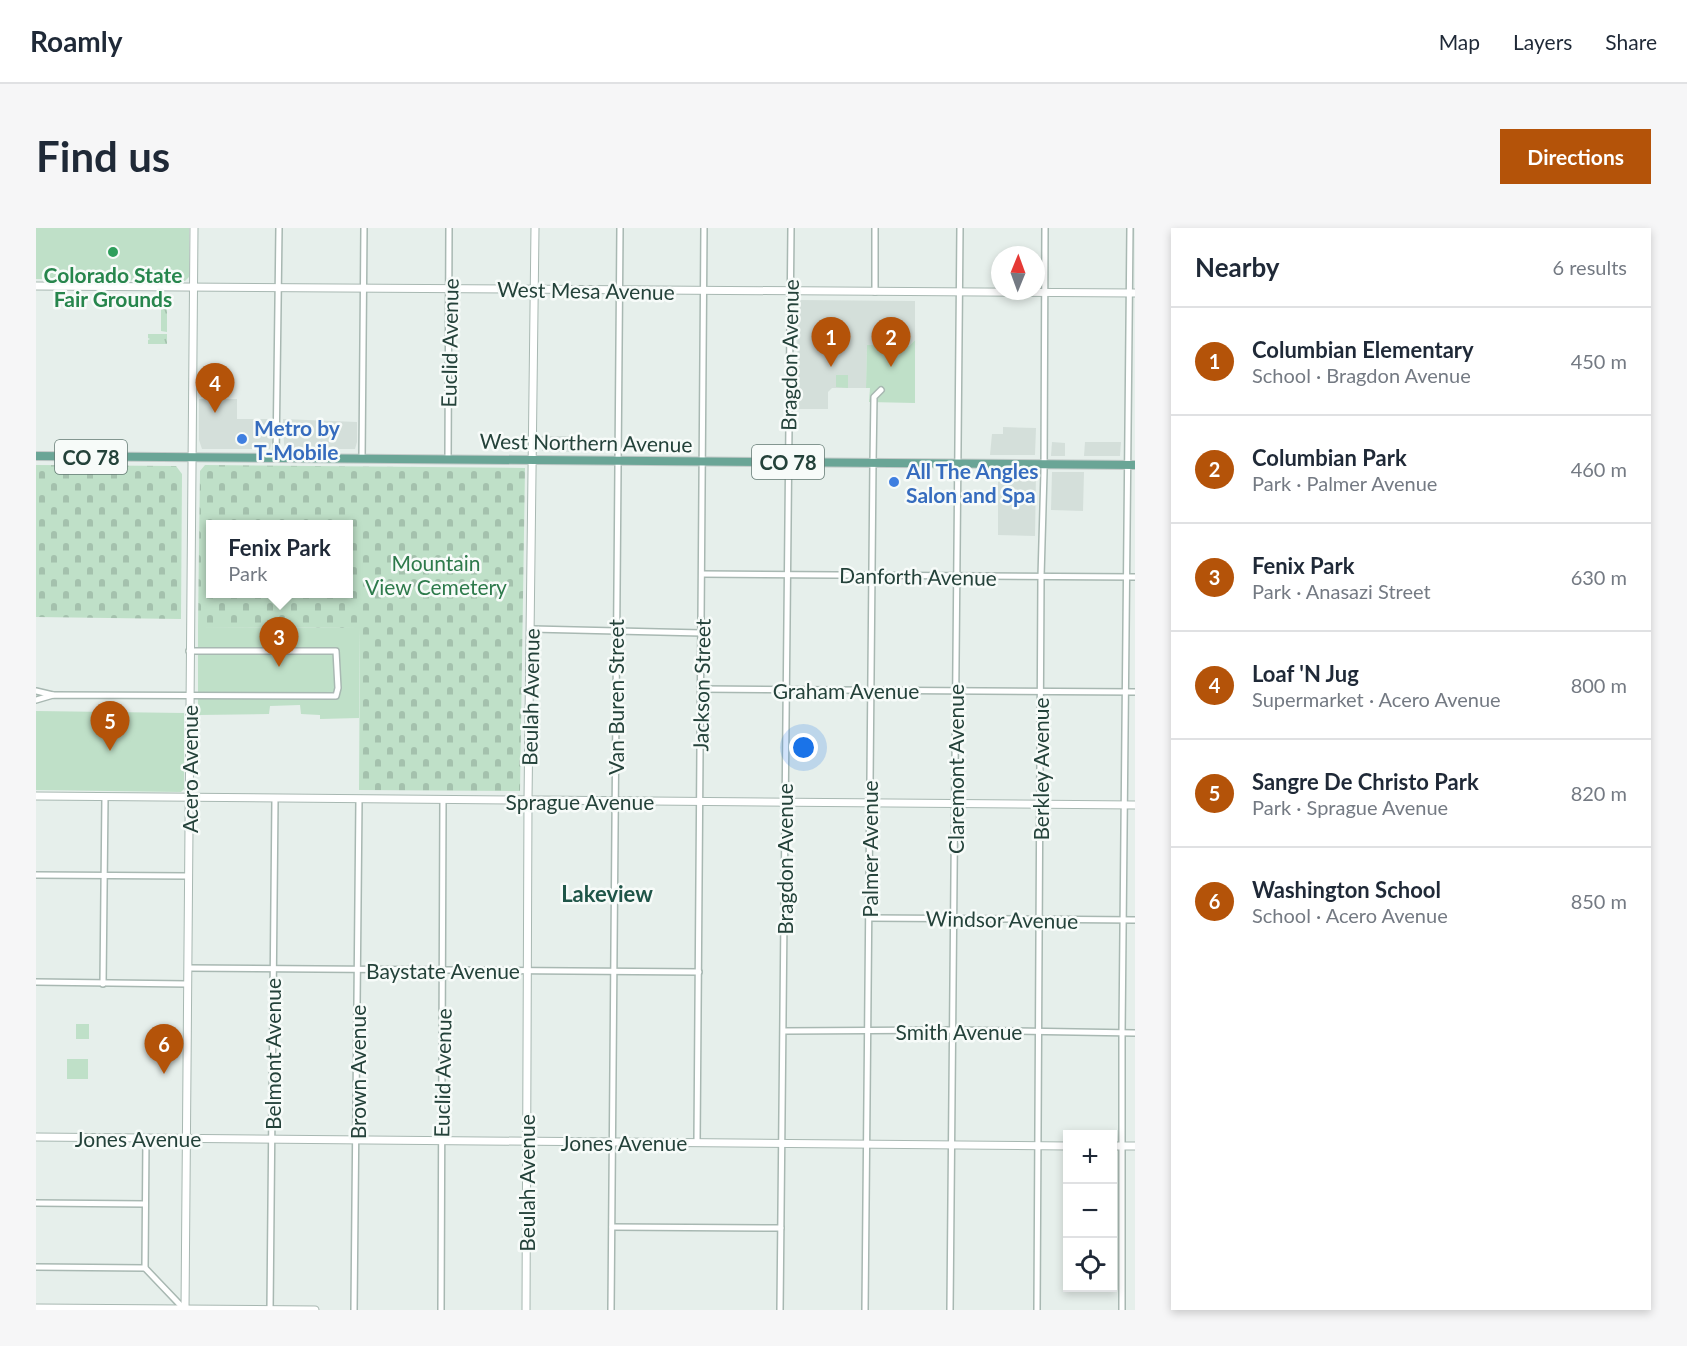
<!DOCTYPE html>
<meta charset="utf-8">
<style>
:root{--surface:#fff;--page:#f6f6f7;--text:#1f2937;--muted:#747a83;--line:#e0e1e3;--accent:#b45309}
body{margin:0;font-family:Lato,sans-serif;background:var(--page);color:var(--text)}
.controls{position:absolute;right:18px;bottom:18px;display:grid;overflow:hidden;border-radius:0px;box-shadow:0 3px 9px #0003}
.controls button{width:54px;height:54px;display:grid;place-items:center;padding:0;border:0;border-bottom:2px solid var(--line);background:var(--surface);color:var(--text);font:30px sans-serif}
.compass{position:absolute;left:955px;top:18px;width:54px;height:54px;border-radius:50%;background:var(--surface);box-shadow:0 3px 9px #0003;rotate:1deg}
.you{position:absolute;left:768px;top:520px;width:21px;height:21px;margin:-15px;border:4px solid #fff;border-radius:50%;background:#1a73e8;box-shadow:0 0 0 9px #1a73e833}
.badge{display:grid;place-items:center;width:39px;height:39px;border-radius:50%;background:var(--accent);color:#fff;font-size:20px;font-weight:700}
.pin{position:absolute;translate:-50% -50px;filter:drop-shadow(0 2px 3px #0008)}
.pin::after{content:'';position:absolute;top:32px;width:21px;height:18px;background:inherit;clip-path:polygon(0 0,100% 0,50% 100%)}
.popup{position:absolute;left:170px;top:292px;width:147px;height:78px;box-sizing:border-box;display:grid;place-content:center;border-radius:0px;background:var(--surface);filter:drop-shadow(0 2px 4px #0005);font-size:20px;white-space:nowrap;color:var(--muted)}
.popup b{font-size:22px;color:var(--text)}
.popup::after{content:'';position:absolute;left:50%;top:100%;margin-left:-12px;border:12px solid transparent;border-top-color:var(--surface)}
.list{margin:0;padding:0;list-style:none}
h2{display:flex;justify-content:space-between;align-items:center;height:78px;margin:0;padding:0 24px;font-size:26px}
h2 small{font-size:20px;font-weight:400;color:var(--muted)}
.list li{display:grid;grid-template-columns:39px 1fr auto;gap:18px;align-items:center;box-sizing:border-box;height:108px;padding:0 24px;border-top:2px solid var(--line)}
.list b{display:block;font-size:22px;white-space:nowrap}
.list p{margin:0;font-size:20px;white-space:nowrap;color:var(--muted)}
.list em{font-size:20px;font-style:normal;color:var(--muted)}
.icon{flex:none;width:33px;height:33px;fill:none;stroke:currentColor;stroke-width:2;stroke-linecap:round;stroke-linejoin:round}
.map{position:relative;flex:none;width:1099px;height:1082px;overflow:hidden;border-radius:0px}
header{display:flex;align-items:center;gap:36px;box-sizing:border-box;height:84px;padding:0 30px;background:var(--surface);border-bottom:2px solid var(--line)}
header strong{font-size:28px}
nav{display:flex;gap:33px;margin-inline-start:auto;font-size:21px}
.intro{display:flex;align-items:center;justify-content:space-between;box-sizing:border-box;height:144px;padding:0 36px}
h1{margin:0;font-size:42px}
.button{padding:15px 27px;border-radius:0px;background:var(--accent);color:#fff;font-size:21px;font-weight:700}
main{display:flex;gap:36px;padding:0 36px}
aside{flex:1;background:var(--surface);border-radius:0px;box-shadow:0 3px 9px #0003}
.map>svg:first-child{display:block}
</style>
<header>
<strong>Roamly</strong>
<nav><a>Map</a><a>Layers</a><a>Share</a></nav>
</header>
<div class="intro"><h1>Find us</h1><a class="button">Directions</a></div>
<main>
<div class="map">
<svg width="1099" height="1082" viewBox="0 0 1099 1082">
<defs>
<pattern id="grass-tufts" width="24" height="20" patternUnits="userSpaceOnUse" patternTransform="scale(1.5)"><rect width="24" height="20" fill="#bfe0c8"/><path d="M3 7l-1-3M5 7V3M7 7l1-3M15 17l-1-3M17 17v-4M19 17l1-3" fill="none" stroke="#a4c1ad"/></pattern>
<pattern id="cemetery-stones" width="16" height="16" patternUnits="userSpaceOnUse" patternTransform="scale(1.5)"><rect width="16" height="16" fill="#bfe0c8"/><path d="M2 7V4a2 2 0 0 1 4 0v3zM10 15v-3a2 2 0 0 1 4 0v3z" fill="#a4c1ad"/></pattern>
</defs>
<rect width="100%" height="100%" fill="#e6efeb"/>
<g fill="#d4dfda">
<polygon points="762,72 879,73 879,112 873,118 831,118 830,160 796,160 792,164 792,181 760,181"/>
<polygon points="163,171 201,171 201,191 236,191 236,214 234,221 166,221 163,212"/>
<polygon points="247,191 321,194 321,214 319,221 250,221 248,216"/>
<polygon points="967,199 1000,200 999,227 954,227 956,206 967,206"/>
<polygon points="505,208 538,208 538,224 506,223"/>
<polygon points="1016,214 1029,215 1029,228 1015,228"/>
<polygon points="1049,214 1085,214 1084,228 1048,228"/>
<polygon points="962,244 1000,244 999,308 962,307"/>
<polygon points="1016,244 1048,244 1047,283 1015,282"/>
</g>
<g fill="url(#grass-tufts)">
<polygon points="128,73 131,73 131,104 125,103 125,76"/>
<polygon points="112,106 131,106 131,116 112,116 112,112 114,111 112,110"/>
</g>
<g fill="url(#cemetery-stones)" fill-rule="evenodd">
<polygon points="0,237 140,238 146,246 145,391 0,389"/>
<path d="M169,237L489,240L484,563L323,562L324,400L162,399L164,243ZM174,296H312V366H174Z"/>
</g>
<g fill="#bfe0c8">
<polygon points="0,0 153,0 153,49 149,53 0,51"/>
<polygon points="879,112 879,175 833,174 834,160 830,160 831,117 873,118"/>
<polygon points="800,147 812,147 812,160 800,159"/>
<polygon points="162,399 324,400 323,490 284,491 284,487 265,486 264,477 234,478 233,486 162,487"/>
<polygon points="0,483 148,485 148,561 145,564 0,562"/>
<rect x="40" y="796" width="13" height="15"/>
<rect x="31" y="831" width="21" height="20"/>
</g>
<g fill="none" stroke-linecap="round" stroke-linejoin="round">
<defs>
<g id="minor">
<polyline points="839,0 839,64"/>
<polyline points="240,230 243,0"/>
<polyline points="326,231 328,0"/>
<polyline points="412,231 413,0"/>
<polyline points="666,346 1099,349"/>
<polyline points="496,401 666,405"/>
<polyline points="665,461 1099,464"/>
<polyline points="0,463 17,467"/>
<polyline points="0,472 17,467 300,468 302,460 300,423 153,423"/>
<polyline points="0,647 152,648"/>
<polyline points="833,690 1099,692"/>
<polyline points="152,740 663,744"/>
<polyline points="0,754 151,756"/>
<polyline points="67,756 69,569"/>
<polyline points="748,803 916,802 1099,805"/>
<polyline points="661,914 668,0"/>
<polyline points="0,975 109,976"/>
<polyline points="576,999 745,1000"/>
<polyline points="0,1039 109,1040 149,1082"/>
<polyline points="109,1040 110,910"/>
<polyline points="234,1082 239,571"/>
<polyline points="318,1082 323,571"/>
<polyline points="405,1082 407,571"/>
<polyline points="575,1082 584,0"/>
<polyline points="744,1082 755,0"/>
<polyline points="829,1082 837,234 838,169 845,162"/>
<polyline points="914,1082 924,0"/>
<polyline points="1001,1082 1005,349 1008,244 1009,0"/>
<polyline points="1086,1082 1086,805 1094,0"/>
</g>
<g id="tertiary">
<polyline points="0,58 1099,65"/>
<polyline points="0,568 1099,577"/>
<polyline points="0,909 1032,918"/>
<polyline points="1076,918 1099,918"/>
<polyline points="0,1080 279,1082"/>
<polyline points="149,1081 158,0"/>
<polyline points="490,1082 492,572 499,0"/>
</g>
<polyline id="primary" points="0,228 1099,237"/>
</defs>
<use href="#minor" stroke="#a8b8b2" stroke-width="8"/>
<use href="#tertiary" stroke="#a8b8b2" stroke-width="9"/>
<use href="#primary" stroke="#c2cac8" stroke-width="10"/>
<use href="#minor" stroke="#fff" stroke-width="5"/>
<use href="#tertiary" stroke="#fff" stroke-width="7"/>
<use href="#primary" stroke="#6aa596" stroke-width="8"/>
</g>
<circle fill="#2e9e5b" stroke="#f7fbf9" stroke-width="2" cx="77" cy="24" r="6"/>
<g fill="#3f7fe0" stroke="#f7fbf9" stroke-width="2">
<circle cx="206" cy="211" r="6"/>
<circle cx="858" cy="254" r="6"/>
</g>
<g text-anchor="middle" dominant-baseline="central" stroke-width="5" stroke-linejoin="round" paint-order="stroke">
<g fill="#f7fbf9" stroke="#637a73" stroke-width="1.5">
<rect x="19" y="212" width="72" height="34" rx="4.5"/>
<rect x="716" y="217" width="72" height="34" rx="4.5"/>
</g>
<g font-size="20" font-weight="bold" fill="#24423a">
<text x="55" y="229">CO 78</text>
<text x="752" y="234">CO 78</text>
</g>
<g font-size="21" font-weight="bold" fill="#27864d" stroke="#f7fbf9">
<text x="77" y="46">Colorado State<tspan x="77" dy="24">Fair Grounds</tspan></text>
</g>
<g font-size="21" fill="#24423a" stroke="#f7fbf9">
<text transform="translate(550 62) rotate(1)">West Mesa Avenue</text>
<text transform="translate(413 115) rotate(-89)">Euclid Avenue</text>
<text transform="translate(753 127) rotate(-89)">Bragdon Avenue</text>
<text transform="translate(550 214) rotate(1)">West Northern Avenue</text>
<text transform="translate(882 348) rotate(1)">Danforth Avenue</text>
<text transform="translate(665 457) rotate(-89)">Jackson Street</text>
<text x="810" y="462">Graham Avenue</text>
<text transform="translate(494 469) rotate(-89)">Beulah Avenue</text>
<text transform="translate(579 469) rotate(-90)">Van Buren Street</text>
<text transform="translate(153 541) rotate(-90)">Acero Avenue</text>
<text transform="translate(919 541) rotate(-90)">Claremont Avenue</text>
<text transform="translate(1004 541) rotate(-90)">Berkley Avenue</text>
<text x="544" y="573">Sprague Avenue</text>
<text transform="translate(833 621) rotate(-90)">Palmer Avenue</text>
<text transform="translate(748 631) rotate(-90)">Bragdon Avenue</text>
<text transform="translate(966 691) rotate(1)">Windsor Avenue</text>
<text x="407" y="742">Baystate Avenue</text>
<text x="923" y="803">Smith Avenue</text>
<text transform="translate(236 826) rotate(-90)">Belmont Avenue</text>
<text transform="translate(321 844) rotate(-90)">Brown Avenue</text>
<text transform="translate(406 845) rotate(-89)">Euclid Avenue</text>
<text x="102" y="910">Jones Avenue</text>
<text x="588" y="914">Jones Avenue</text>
<text transform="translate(490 955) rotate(-90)">Beulah Avenue</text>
</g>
<g font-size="21" font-weight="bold" fill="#366cbe" stroke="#f7fbf9" text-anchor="start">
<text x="218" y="199">Metro by<tspan x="218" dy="24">T-Mobile</tspan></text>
<text x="870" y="242">All The Angles<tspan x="870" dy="24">Salon and Spa</tspan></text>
</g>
<g font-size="21" fill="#2d7a4b" stroke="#f7fbf9">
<text x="400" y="334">Mountain<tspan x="400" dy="24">View Cemetery</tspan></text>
</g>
<g font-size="22" font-weight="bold" fill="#1f5548" stroke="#f7fbf9">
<text x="571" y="665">Lakeview</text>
</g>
</g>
</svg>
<div class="controls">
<button>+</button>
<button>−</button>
<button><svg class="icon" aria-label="locate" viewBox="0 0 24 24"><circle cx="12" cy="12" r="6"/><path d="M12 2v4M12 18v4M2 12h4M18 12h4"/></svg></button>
</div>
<svg class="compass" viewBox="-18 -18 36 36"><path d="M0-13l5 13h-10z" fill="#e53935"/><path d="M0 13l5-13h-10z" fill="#747a83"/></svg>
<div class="you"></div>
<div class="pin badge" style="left:795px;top:139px">1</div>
<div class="pin badge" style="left:855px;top:139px">2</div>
<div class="pin badge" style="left:243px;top:439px">3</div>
<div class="popup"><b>Fenix Park</b>Park</div>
<div class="pin badge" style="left:179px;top:185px">4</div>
<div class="pin badge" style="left:74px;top:523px">5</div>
<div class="pin badge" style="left:128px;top:846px">6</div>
</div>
<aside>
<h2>Nearby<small>6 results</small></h2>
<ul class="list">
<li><span class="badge">1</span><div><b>Columbian Elementary</b><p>School · Bragdon Avenue</p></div><em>450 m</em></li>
<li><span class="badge">2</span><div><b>Columbian Park</b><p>Park · Palmer Avenue</p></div><em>460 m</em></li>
<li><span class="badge">3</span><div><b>Fenix Park</b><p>Park · Anasazi Street</p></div><em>630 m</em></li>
<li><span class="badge">4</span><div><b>Loaf 'N Jug</b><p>Supermarket · Acero Avenue</p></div><em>800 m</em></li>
<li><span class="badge">5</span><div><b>Sangre De Christo Park</b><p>Park · Sprague Avenue</p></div><em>820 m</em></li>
<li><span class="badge">6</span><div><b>Washington School</b><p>School · Acero Avenue</p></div><em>850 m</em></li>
</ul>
</aside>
</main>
